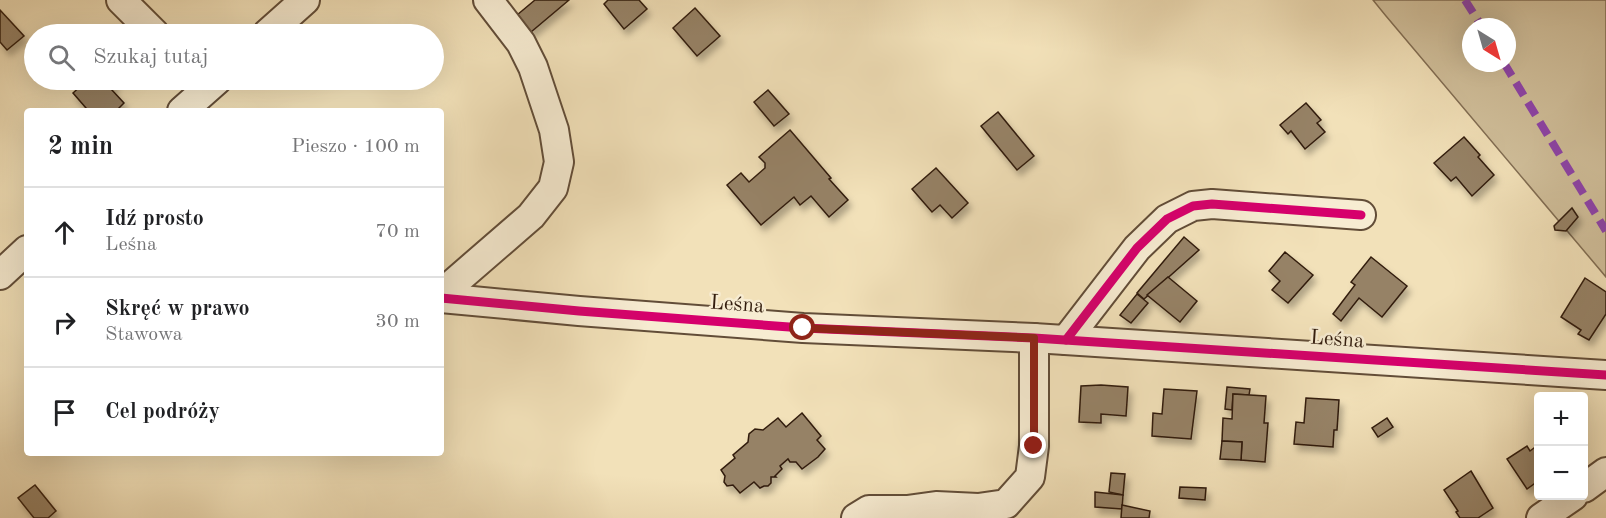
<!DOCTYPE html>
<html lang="pl">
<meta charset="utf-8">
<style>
:root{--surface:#fff;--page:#f6f6f6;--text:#202124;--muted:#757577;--line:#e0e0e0}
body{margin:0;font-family:"Old Standard TT",serif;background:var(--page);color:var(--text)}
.controls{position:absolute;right:18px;bottom:18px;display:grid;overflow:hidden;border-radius:6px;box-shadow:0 6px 24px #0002}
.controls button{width:54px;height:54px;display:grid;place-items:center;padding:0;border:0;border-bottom:2px solid var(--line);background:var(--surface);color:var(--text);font:30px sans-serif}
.compass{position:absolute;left:1462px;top:18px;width:54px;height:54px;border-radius:50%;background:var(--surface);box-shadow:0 6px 24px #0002;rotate:143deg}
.stop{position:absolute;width:18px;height:18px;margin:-14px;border:4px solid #8f2418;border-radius:50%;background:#fff}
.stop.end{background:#8f2418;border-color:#fff;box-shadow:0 2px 6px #0008}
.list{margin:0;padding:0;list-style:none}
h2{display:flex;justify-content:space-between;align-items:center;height:78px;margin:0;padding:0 24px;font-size:26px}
h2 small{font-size:20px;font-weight:400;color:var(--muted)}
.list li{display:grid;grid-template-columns:39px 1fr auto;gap:18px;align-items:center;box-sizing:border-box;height:90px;padding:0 24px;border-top:2px solid var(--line)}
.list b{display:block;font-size:22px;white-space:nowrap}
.list p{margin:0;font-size:20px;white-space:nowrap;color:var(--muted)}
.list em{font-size:20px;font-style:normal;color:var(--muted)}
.icon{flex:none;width:33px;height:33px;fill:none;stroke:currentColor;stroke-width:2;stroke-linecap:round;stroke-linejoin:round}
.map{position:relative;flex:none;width:1606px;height:518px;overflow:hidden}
.search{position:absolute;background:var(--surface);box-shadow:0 6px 24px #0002;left:24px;top:24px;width:420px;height:66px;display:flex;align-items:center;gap:15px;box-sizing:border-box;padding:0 21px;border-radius:33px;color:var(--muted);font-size:22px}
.panel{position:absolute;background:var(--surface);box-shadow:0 6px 24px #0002;left:24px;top:108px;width:420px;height:348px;border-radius:6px}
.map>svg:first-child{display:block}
</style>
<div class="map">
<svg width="1606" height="518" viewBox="0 0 1606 518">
<defs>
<filter id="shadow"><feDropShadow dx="3.5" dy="6" stdDeviation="3" flood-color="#0004"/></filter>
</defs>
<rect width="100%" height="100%" fill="#f2e1b9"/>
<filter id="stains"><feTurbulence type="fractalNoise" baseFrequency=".00333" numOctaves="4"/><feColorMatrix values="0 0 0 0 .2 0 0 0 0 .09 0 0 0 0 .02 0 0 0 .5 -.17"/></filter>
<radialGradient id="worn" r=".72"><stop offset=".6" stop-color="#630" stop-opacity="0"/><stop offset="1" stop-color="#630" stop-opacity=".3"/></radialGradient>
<path fill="#d1c09c" stroke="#826e54" stroke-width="1.5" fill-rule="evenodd" d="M1373,0H1606V277L1386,16ZM1471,27H1507V63H1471Z"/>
<g fill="#968266" stroke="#321c0d" stroke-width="1.5" filter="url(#shadow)">
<polygon points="535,0 569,0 531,32 517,15"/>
<polygon points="608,0 639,0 647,9 624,29 604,4"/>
<polygon points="695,8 720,36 697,56 673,28"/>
<polygon points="0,10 24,36 7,50 0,42"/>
<polygon points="82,80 113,80 116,83 111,89 124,103 116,111 83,111 86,108 73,93 85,82"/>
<polygon points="768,90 789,114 774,126 754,102"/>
<polygon points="1306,103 1321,120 1317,123 1325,132 1305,149 1291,131 1288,134 1280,125"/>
<polygon points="998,112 1034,156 1017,170 981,126"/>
<polygon points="790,130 831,178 829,179 848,200 829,217 811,196 800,205 794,197 761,225 727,185 741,173 749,182 765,168 765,163 759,157"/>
<polygon points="1464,137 1480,155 1478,157 1494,175 1472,196 1456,177 1451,181 1434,163"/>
<polygon points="936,168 968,203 952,218 940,205 932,212 912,189"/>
<polygon points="1572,208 1578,217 1566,231 1555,230 1554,226"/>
<polygon points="1184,237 1199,250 1144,299 1137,293"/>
<polygon points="1285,252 1313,275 1288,303 1272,290 1280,281 1269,271"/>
<polygon points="1371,257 1407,286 1382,317 1359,298 1341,321 1333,314 1355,285 1351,282"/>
<polygon points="1168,277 1197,301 1180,322 1147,295"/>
<polygon points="1585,278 1606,292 1606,314 1589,340 1578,334 1581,330 1561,317"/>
<polygon points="1137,294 1148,303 1131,323 1120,315"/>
<polygon points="1101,385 1128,387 1126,416 1101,414 1101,423 1079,422 1081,386"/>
<polygon points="1227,387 1250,389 1249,395 1233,394 1232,410 1225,409"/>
<polygon points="1164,389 1197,391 1191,439 1152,436 1153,413 1162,414"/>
<polygon points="1233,394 1266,396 1264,423 1268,423 1265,462 1241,460 1242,442 1222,441 1223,418 1232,419"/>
<polygon points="1306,398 1339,400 1337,430 1334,430 1333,447 1294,444 1296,422 1304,423"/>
<polygon points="802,413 821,436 817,440 825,449 818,457 802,469 796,462 790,462 788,459 780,466 782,469 775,476 776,477 771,477 771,483 768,486 764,486 760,488 754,482 740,493 733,485 727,486 724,482 725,476 721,470 735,458 733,455 748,442 749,434 755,429 763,430 778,418 786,427"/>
<polygon points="1387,418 1393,427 1378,437 1372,428"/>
<polygon points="1222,441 1242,442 1241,460 1220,459"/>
<polygon points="1538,445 1538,481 1527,489 1507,459 1527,446 1530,451"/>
<polygon points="1471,471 1493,508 1478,518 1460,518 1456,512 1458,511 1444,490"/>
<polygon points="1111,473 1125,474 1123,495 1109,492"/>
<polygon points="35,485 56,511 48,518 34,518 18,498"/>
<polygon points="1180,487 1206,488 1205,500 1179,498"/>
<polygon points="1095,492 1123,495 1122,509 1095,507"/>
<polygon points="1122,505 1150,511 1149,518 1121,518"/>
</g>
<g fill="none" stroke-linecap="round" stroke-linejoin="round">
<defs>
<g id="minor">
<polyline points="121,0 155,34"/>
<polyline points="267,34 305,0"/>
<polyline points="182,111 217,80"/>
<polyline points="0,275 27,250"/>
<polyline points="441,294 531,216 553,188 559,162 554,130 533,67 521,43 488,0"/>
<polyline points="441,298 579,311 803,328 1034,338 1606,375"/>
<polyline points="1066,340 1137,248 1167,219 1193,206 1212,204 1361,215"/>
<polyline points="1584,488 1606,472"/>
<polyline points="856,518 869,510 907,510 936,506 978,508 1006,504 1030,477 1034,446 1034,338"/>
<polyline points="1541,518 1573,496"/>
</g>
</defs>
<use href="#minor" stroke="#624d38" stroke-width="32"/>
<use href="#minor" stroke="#f7ecd2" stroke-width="28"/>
<g stroke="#8e44ad" stroke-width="8" stroke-dasharray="15 8" stroke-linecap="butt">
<polyline points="1465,0 1482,27"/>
<polyline points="1504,63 1606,231"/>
</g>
<defs>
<g id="cycleway">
<polyline points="441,298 579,311 803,328 1034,338 1606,375"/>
<polyline points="1066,340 1137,248 1167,219 1193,206 1212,204 1361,215"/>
</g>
</defs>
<use href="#cycleway" stroke="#f7ecd2" stroke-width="13"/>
<use href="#cycleway" stroke="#d6006c" stroke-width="9"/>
</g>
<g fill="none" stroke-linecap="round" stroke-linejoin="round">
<polyline stroke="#8f2418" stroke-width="8" points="803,328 1034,338 1034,446"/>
</g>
<g text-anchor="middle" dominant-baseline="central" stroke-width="5" stroke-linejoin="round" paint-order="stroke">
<g font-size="21" fill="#321c0d" stroke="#f7ecd2">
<text transform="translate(737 305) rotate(4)">Leśna</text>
<text transform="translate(1337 340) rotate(4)">Leśna</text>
</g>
</g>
<rect width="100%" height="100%" filter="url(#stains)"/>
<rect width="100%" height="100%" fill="url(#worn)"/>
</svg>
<div class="controls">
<button>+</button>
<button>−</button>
</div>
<svg class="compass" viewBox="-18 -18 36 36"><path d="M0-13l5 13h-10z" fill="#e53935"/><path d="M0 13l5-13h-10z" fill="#757577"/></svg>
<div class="stop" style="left:803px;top:328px"></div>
<div class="stop end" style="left:1034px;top:446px"></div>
<div class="search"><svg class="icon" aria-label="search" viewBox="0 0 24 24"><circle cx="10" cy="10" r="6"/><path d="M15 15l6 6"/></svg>Szukaj tutaj</div>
<section class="panel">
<h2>2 min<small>Pieszo · 100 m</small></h2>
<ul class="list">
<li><svg class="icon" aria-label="ahead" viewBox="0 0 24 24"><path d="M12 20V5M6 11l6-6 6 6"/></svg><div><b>Idź prosto</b><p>Leśna</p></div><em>70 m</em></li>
<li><svg class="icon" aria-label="right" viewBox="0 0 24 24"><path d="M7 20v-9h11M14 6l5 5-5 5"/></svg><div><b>Skręć w prawo</b><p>Stawowa</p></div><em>30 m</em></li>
<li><svg class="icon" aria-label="arrive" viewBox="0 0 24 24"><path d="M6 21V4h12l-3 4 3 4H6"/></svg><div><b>Cel podróży</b></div></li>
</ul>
</section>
</div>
